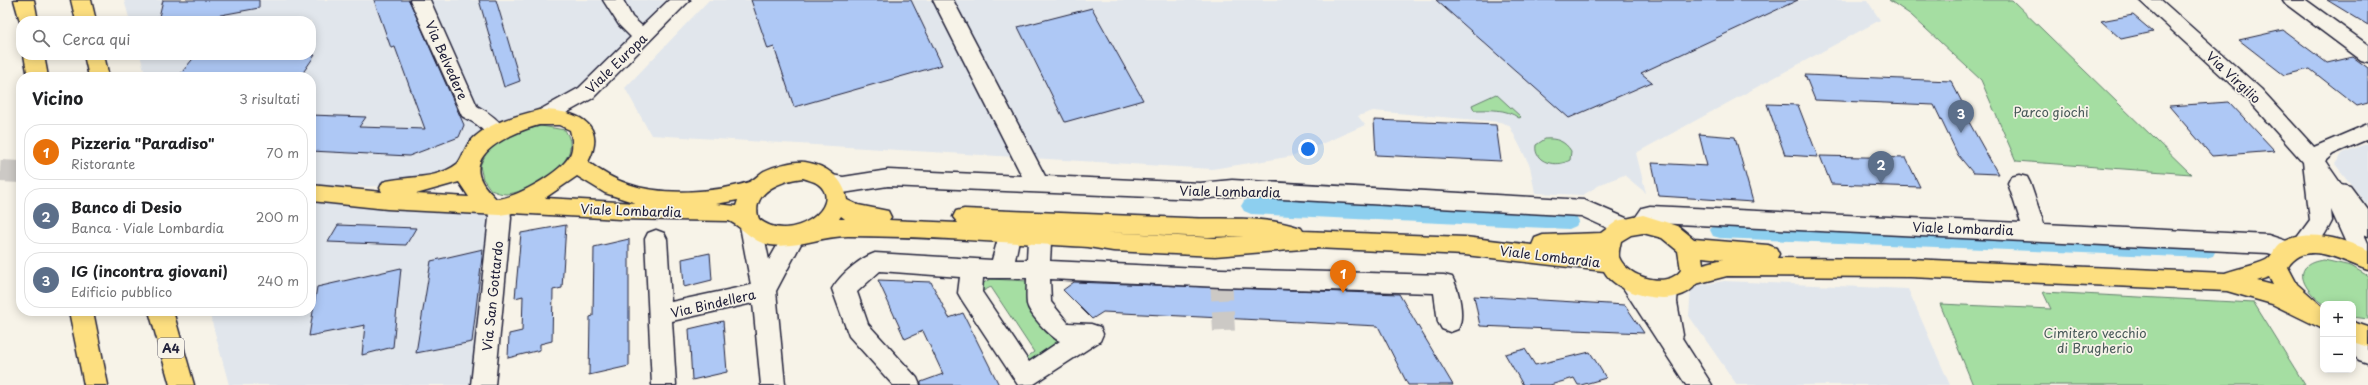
<!DOCTYPE html>
<html lang="it">
<meta charset="utf-8">
<style>
:root{--surface:#fff;--page:#f2f2f2;--text:#202124;--muted:#757577;--line:#e0e0e0;--accent:#1a73e8}
body{margin:0;font-family:"Playpen Sans",sans-serif;background:var(--page);color:var(--text)}
.controls{position:absolute;right:12px;bottom:12px;display:grid;overflow:hidden;border-radius:8px;box-shadow:0 2px 10px #0003}
.controls button{width:36px;height:36px;display:grid;place-items:center;padding:0;border:0;border-bottom:1px solid var(--line);background:var(--surface);color:var(--text);font:20px sans-serif}
.you{position:absolute;left:1308px;top:149px;width:14px;height:14px;margin:-10px;border:3px solid #fff;border-radius:50%;background:#1a73e8;box-shadow:0 0 0 6px #1a73e833}
.badge{display:grid;place-items:center;width:26px;height:26px;border-radius:50%;background:var(--accent);color:#fff;font-size:13px;font-weight:700}
.pin{position:absolute;translate:-50% -33px;filter:drop-shadow(0 1px 2px #0008)}
.pin::after{content:'';position:absolute;top:21px;width:14px;height:12px;background:inherit;clip-path:polygon(0 0,100% 0,50% 100%)}
.list{margin:0;padding:0;list-style:none}
h2{display:flex;justify-content:space-between;align-items:center;height:52px;margin:0;padding:0 16px;font-size:17px}
h2 small{font-size:13px;font-weight:400;color:var(--muted)}
.list li{display:grid;grid-template-columns:26px 1fr auto;gap:12px;align-items:center;box-sizing:border-box;height:56px;margin:0 8px 8px;padding:0 8px;border:1px solid var(--line);border-radius:16px}
.list b{display:block;font-size:15px;white-space:nowrap}
.list p{margin:0;font-size:13px;white-space:nowrap;color:var(--muted)}
.list em{font-size:13px;font-style:normal;color:var(--muted)}
.icon{flex:none;width:22px;height:22px;fill:none;stroke:currentColor;stroke-width:2;stroke-linecap:round;stroke-linejoin:round}
.map{position:relative;flex:none;width:2368px;height:385px;overflow:hidden}
.search{position:absolute;background:var(--surface);box-shadow:0 2px 10px #0003;left:16px;top:16px;width:300px;height:44px;display:flex;align-items:center;gap:10px;box-sizing:border-box;padding:0 14px;border-radius:16px;color:var(--muted);font-size:15px}
.panel{position:absolute;background:var(--surface);box-shadow:0 2px 10px #0003;left:16px;top:72px;width:300px;height:244px;border-radius:16px}
.map>svg:first-child{display:block}
</style>
<div class="map">
<svg width="2368" height="385" viewBox="0 0 2368 385">
<rect width="100%" height="100%" fill="#f7f3e8"/>
<filter id="ink" filterUnits="userSpaceOnUse"><feTurbulence type="fractalNoise" baseFrequency=".025" numOctaves="2"/><feDisplacementMap in="SourceGraphic" scale="8" xChannelSelector="R" yChannelSelector="G"/><feConvolveMatrix kernelMatrix="1 2 1 2 8 2 1 2 1" color-interpolation-filters="sRGB"/></filter>
<g filter="url(#ink)">
<g fill="#e1e6ec">
<polygon points="124,0 678,0 585,92 517,121 464,169 421,185 352,187 311,186 311,77 146,77 140,55 311,55 311,21 130,21"/>
<polygon points="709,0 1867,0 1880,20 1636,153 1646,193 1624,175 1603,183 1583,195 1535,193 1530,166 1509,125 1500,122 1373,111 1358,116 1365,125 1294,156 1212,169 651,135 625,88"/>
<polygon points="2368,143 2368,206 2335,164 2343,153"/>
<polygon points="311,195 495,210 475,385 229,385 209,311 311,311"/>
<polygon points="1724,281 1908,289 1950,385 1737,385 1689,316 1691,287"/>
</g>
<g fill="#a5dea2" stroke="#64806e">
<polygon points="1889,0 2012,0 2191,174 2016,161 1981,80 1911,15"/>
<path d="M1496,94L1521,117L1519,118C1505,108 1490,110 1474,110L1472,105Z"/>
<path d="M541,126L565,130C568,135 571,141 570,147C570,168 524,194 506,194C501,194 496,192 491,190L483,179L480,166C491,138 513,132 541,126Z"/>
<path d="M1545,139C1556,138 1565,141 1571,151L1570,160C1557,168 1533,163 1536,145Z"/>
<path d="M2324,260L2351,266L2368,276V319L2353,317V304H2324C2304,291 2288,264 2324,260Z"/>
<polygon points="990,279 1028,281 1030,310 1058,342 1059,346 1034,366 1022,361 1034,352 991,287 979,293 982,284"/>
<polygon points="2043,292 2254,303 2305,385 1973,385 1940,304 2051,309"/>
</g>
<g fill="none" stroke-linecap="round" stroke-linejoin="round">
<g fill="#8dcfef" fill-rule="evenodd">
<polygon points="1251,198 1569,213 1576,216 1579,221 1576,226 1569,229 1251,214 1244,211 1241,206 1244,201"/>
<polygon points="1720,222 2206,242 2213,244 2216,250 2213,256 2206,258 1720,238 1713,236 1710,230 1713,224"/>
</g>
</g>
<g fill="#aec8f5" stroke="#22223b">
<polygon points="163,0 259,0 259,8 188,21 158,21"/>
<polygon points="374,0 409,0 464,125 459,137 409,156 311,151 311,115 366,117 359,127 425,129 395,47 391,48"/>
<polygon points="479,0 496,0 520,81 504,87"/>
<polygon points="751,0 911,0 942,65 794,107 774,47 768,49"/>
<polygon points="1436,0 1798,0 1641,73 1652,82 1569,118"/>
<polygon points="2327,0 2368,0 2368,25"/>
<polygon points="1092,8 1143,100 1065,122 1018,27"/>
<polygon points="2133,15 2153,32 2121,39 2101,21"/>
<polygon points="2283,30 2327,63 2353,57 2368,68 2368,103 2357,106 2310,69 2284,75 2239,40"/>
<polygon points="196,55 315,55 300,77 178,77"/>
<polygon points="1805,75 1951,81 1964,106 1960,106 1998,174 1973,173 1958,155 1934,105 1815,100"/>
<polygon points="2229,102 2275,151 2212,156 2169,106"/>
<polygon points="1767,104 1798,105 1818,157 1785,155"/>
<polygon points="1374,120 1496,125 1501,161 1376,155"/>
<polygon points="1699,134 1735,137 1753,202 1659,196 1652,163 1707,166"/>
<polygon points="1820,156 1906,158 1920,187 1831,184"/>
<polygon points="338,225 416,228 406,245 328,242"/>
<polygon points="566,225 562,288 553,290 552,341 540,344 540,350 508,358 509,334 522,331 523,296 515,298 521,233"/>
<polygon points="629,239 629,366 589,375 590,317 593,316 594,247"/>
<polygon points="483,249 472,342 416,353 431,261"/>
<polygon points="710,253 712,280 684,287 682,259"/>
<polygon points="401,268 393,347 362,355 365,325 309,336 317,287"/>
<polygon points="878,280 931,282 949,318 963,313 999,385 921,385 921,382 943,374 923,331 905,339"/>
<polygon points="1074,282 1399,294 1453,385 1408,385 1378,326 1103,312 1092,319 1063,290"/>
<polygon points="1474,296 1625,305 1644,333 1480,326"/>
<polygon points="723,321 727,372 692,380 689,329"/>
<polygon points="1525,349 1535,365 1590,352 1606,378 1581,385 1578,385 1574,378 1550,385 1523,385 1505,354"/>
</g>
<g fill="none" stroke-linecap="round" stroke-linejoin="round">
<polyline stroke="#ccc9c5" stroke-width="22" stroke-dasharray="22 11" stroke-linecap="butt" points="1221,278 1224,331"/>
<polyline stroke="#ccc9c5" stroke-width="22" stroke-dasharray="22 11" stroke-linecap="butt" points="0,171 21,172"/>
<defs>
<g id="minor">
<path d="M410,0H430L477,106C490,113 499,120 507,132L503,137C488,142 487,132 476,124C472,121 466,119 462,116Z"/>
<polygon points="603,0 623,0 632,17 642,26 669,0 690,0 593,98 550,122 543,124 536,122 533,117 536,112 579,88 631,37 619,25"/>
<path d="M933,0H953L1045,176L1200,183L1232,180L1584,200L1633,221L1642,208L1650,206L2021,223L2008,183L2011,177L2019,175L2027,177L2030,183L2044,224L2268,235L2293,243L2310,220L2303,162L2247,99L2139,0H2161L2261,89L2314,147L2368,124V139L2333,154L2325,161L2341,184L2350,186L2368,210V236L2364,234L2368,243V267L2364,268L2356,265L2331,210L2332,221C2326,233 2313,257 2298,252L2296,256L2288,259L2268,253L1656,223C1650,231 1645,234 1635,230L1633,233L1625,236L1581,216L1232,196L1200,199L888,186L843,193L824,189L821,183L824,177L832,175L843,177L888,170L1022,176Z"/>
<polygon points="2283,0 2306,0 2368,45 2368,62 2361,60 2286,4"/>
<polygon points="499,199 507,201 510,207 511,218 495,385 471,385 489,218 488,207 491,201"/>
<polygon points="751,217 759,220 762,226 769,260 785,232 793,229 801,232 804,238 776,291 785,385 761,385 753,303 672,321 676,385 652,385 645,239 648,233 656,230 664,233 667,239 671,302 751,285 740,226 743,220"/>
<path d="M1022,217C1053,227 1052,230 1050,261L1221,269L1444,275L1452,277C1459,290 1465,316 1458,329L1450,332L1442,329L1438,322L1434,293L1221,287L1050,279L1051,302L1068,323L1091,324L1100,327L1103,334L1100,341L1034,384L1018,385L962,300L958,293L960,277L880,271L857,292L868,324L917,378L920,385H893L849,336L832,289C840,275 860,258 875,253L992,260L1001,228L1011,226L1014,220ZM1020,235L1028,239L1027,260H1015ZM983,278H1027C1027,286 1026,296 1027,304C1029,314 1051,338 1060,341L1029,362L982,292Z"/>
<polygon points="1632,274 1640,276 1654,296 1658,283 1666,281 1674,283 1678,290 1677,302 1683,335 1682,338 1712,385 1686,385 1620,283 1624,276"/>
<polygon points="2353,330 2368,338 2368,363 2359,360 2353,355"/>
</g>
<g id="major">
<path d="M539,110C573,110 609,121 588,162C600,171 613,179 628,184C661,196 716,193 749,182C754,180 759,174 764,171C775,166 793,161 805,162C826,165 845,179 847,200L858,205L888,211L891,217L889,220L958,223L953,217L956,211L964,209C1038,212 1112,215 1186,218C1227,220 1261,215 1301,228L1303,231L1465,237L1532,245L1535,238L1543,235L1601,233L1617,221L1643,215L1678,226L1694,239L1768,245L1776,248L1779,254L1777,258L1910,259L2225,273C2238,268 2254,266 2266,260C2272,257 2274,248 2280,244C2306,227 2342,239 2368,250V270C2343,262 2307,238 2288,267L2297,284L2323,307V329L2272,304L2227,291L1910,277L1727,276L1696,284C1680,310 1617,296 1604,271L1465,255L1315,248L1215,256L1113,251L1088,247C1008,243 928,236 848,236C821,236 796,249 770,245C752,242 744,228 729,221L620,219L513,213L499,215L387,209L311,201V185L382,192L380,188L383,182C407,175 435,181 457,164C462,160 464,149 469,143C485,123 516,116 539,110ZM539,125H559L570,130C572,138 574,147 570,155C562,172 515,199 496,199C492,194 485,188 482,182C464,151 518,131 539,125ZM577,176L605,193L636,203L545,198ZM803,178C808,180 814,181 818,184C846,205 790,246 759,219C749,192 783,180 803,178ZM459,182L469,197L416,194ZM738,200L736,206L716,204ZM841,216L845,219H839ZM1104,232L1208,237L1244,236L1215,238ZM1643,233L1662,238L1678,251L1681,270C1668,289 1627,278 1619,257C1618,253 1620,246 1621,241L1631,235ZM1702,257L1723,259L1703,264ZM2269,277L2273,285L2257,281Z"/>
<polygon points="2353,322 2368,327 2368,347 2353,342"/>
</g>
<g id="highway">
<polygon points="14,0 34,0 38,21 21,21 21,25"/>
<polygon points="71,0 91,0 96,21 76,21"/>
<polygon points="24,55 44,55 48,77 28,77"/>
<polygon points="84,55 104,55 109,77 89,77"/>
<polygon points="69,311 93,311 108,385 84,385"/>
<polygon points="149,311 173,311 194,385 170,385"/>
</g>
</defs>
<use href="#minor" stroke="#22223b" stroke-width="3"/>
<use href="#major" stroke="#22223b" stroke-width="3"/>
<use href="#highway" stroke="#22223b" stroke-width="3"/>
<use href="#minor" fill="#f7f3e8" fill-rule="evenodd"/>
<use href="#major" fill="#fddf80" fill-rule="evenodd"/>
<use href="#highway" fill="#fddf80" fill-rule="evenodd"/>
</g>
</g>
<g text-anchor="middle" dominant-baseline="central" stroke-width="3.5" stroke-linejoin="round" paint-order="stroke">
<rect fill="#f7f3e8" stroke="#62616f" stroke-width="1" x="158" y="338" width="26" height="20" rx="3"/>
<g font-size="12" font-weight="bold" fill="#22223b">
<text x="171" y="348">A4</text>
</g>
<g font-size="13" fill="#22223b" stroke="#f7f3e8">
<text transform="translate(447 60) rotate(66)">Via Belvedere</text>
<text transform="translate(616 63) rotate(-44)">Viale Europa</text>
<text transform="translate(2234 77) rotate(43)">Via Virgilio</text>
<text transform="translate(1230 191) rotate(1)">Viale Lombardia</text>
<text transform="translate(631 210) rotate(2)">Viale Lombardia</text>
<text transform="translate(1963 228) rotate(2)">Viale Lombardia</text>
<text transform="translate(1550 256) rotate(7)">Viale Lombardia</text>
<text transform="translate(492 296) rotate(-84)">Via San Gottardo</text>
<text transform="translate(713 303) rotate(-13)">Via Bindellera</text>
</g>
<g font-size="13" fill="#495a5a" stroke="#f7f3e8">
<text x="2051" y="111">Parco giochi</text>
<text x="2095" y="332">Cimitero vecchio<tspan x="2095" dy="15">di Brugherio</tspan></text>
</g>
</g>
</svg>
<div class="controls">
<button>+</button>
<button>−</button>
</div>
<div class="you"></div>
<div class="pin badge" style="left:1343px;top:293px;background:#e8710a">1</div>
<div class="pin badge" style="left:1881px;top:184px;background:#5c6f8a">2</div>
<div class="pin badge" style="left:1961px;top:133px;background:#5c6f8a">3</div>
<div class="search"><svg class="icon" aria-label="search" viewBox="0 0 24 24"><circle cx="10" cy="10" r="6"/><path d="M15 15l6 6"/></svg>Cerca qui</div>
<section class="panel">
<h2>Vicino<small>3 risultati</small></h2>
<ul class="list">
<li><span class="badge" style="background:#e8710a">1</span><div><b>Pizzeria &quot;Paradiso&quot;</b><p>Ristorante</p></div><em>70 m</em></li>
<li><span class="badge" style="background:#5c6f8a">2</span><div><b>Banco di Desio</b><p>Banca · Viale Lombardia</p></div><em>200 m</em></li>
<li><span class="badge" style="background:#5c6f8a">3</span><div><b>IG (incontra giovani)</b><p>Edificio pubblico</p></div><em>240 m</em></li>
</ul>
</section>
</div>
